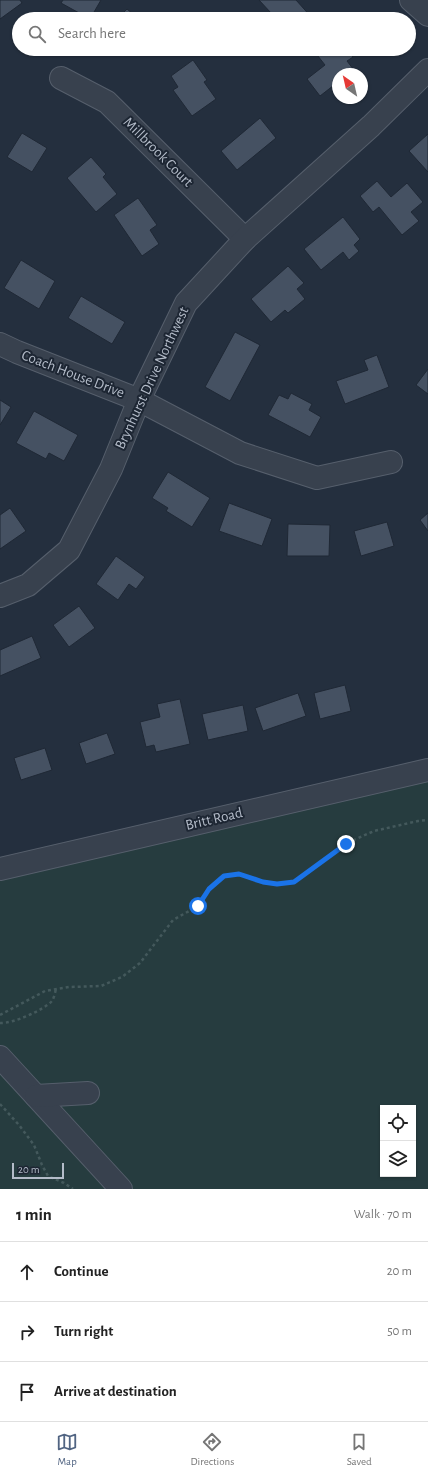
<!DOCTYPE html>
<meta charset="utf-8">
<style>
:root{--surface:#fff;--page:#f2f2f2;--text:#222;--muted:#767676;--line:#e0e0e0;--accent:#516482}
body{margin:0;font-family:"Alegreya Sans",sans-serif;background:var(--page);color:var(--text)}
.controls{position:absolute;right:12px;bottom:12px;display:grid;overflow:hidden;border-radius:0px;box-shadow:0 1px 3px #0004}
.controls button{width:36px;height:36px;display:grid;place-items:center;padding:0;border:0;border-bottom:1px solid var(--line);background:var(--surface);color:var(--text);font:20px sans-serif}
.compass{position:absolute;left:332px;top:68px;width:36px;height:36px;border-radius:50%;background:var(--surface);box-shadow:0 1px 3px #0004;rotate:326deg}
.scale{position:absolute;left:12px;bottom:10px;width:52px;box-sizing:border-box;padding-left:4px;border:2px solid #b4bcc9;border-top:0;font-size:11px;line-height:14px;white-space:nowrap;color:#b4bcc9;-webkit-text-stroke:3px #1d2633;paint-order:stroke}
.stop{position:absolute;width:12px;height:12px;margin:-9px;border:3px solid #1a73e8;border-radius:50%;background:#fff}
.stop.end{background:#1a73e8;border-color:#fff;box-shadow:0 1px 4px #0008}
.list{margin:0;padding:0;list-style:none}
h2{display:flex;justify-content:space-between;align-items:center;height:52px;margin:0;padding:0 16px;font-size:17px}
h2 small{font-size:13px;font-weight:400;color:var(--muted)}
.list li{display:grid;grid-template-columns:26px 1fr auto;gap:12px;align-items:center;box-sizing:border-box;height:60px;padding:0 16px;border-top:1px solid var(--line)}
.list b{display:block;font-size:15px;white-space:nowrap}
.list em{font-size:13px;font-style:normal;color:var(--muted)}
.icon{flex:none;width:22px;height:22px;fill:none;stroke:currentColor;stroke-width:2;stroke-linecap:round;stroke-linejoin:round}
.map{position:relative;flex:none;width:428px;height:1189px;overflow:hidden}
.search{position:absolute;background:var(--surface);box-shadow:0 1px 3px #0004;left:12px;right:12px;top:12px;height:44px;display:flex;align-items:center;gap:10px;box-sizing:border-box;padding:0 14px;border-radius:22px;color:var(--muted);font-size:15px}
.sheet{height:232px;background:var(--surface)}
nav{display:flex;justify-content:space-around;align-items:center;box-sizing:border-box;height:56px;border-top:1px solid var(--line);background:var(--surface);font-size:11px;color:var(--muted)}
nav a{display:grid;justify-items:center;gap:2px}
nav .on{color:var(--accent)}
.map>svg:first-child{display:block}
</style>
<div class="map">
<svg width="428" height="1189" viewBox="0 0 428 1189">
<rect width="100%" height="100%" fill="#242f3e"/>
<path fill="#263c3f" fill-rule="evenodd" d="M428,781V1189H0V861ZM383,1108H413V1174H383Z"/>
<g fill="#455162" stroke="#1f2835">
<polygon points="0,0 20,0 22,3 0,19"/>
<polygon points="63,0 101,0 90,19 61,3"/>
<polygon points="259,0 296,0 313,19 268,19 266,17 271,13"/>
<polygon points="127,9 139,19 117,19"/>
<polygon points="317,49 347,49 353,57 347,61 354,70 348,74 338,74 338,82 320,96 307,79 325,65 314,51"/>
<polygon points="193,60 207,80 204,82 216,99 192,116 173,90 178,87 171,76"/>
<polygon points="260,118 276,138 237,170 221,151"/>
<polygon points="22,133 47,148 32,172 7,157"/>
<polygon points="428,134 428,172 409,151"/>
<polygon points="91,157 106,174 103,177 117,194 96,212 67,178"/>
<polygon points="377,181 391,197 407,183 423,202 411,212 419,221 402,235 379,207 373,212 360,196"/>
<polygon points="138,198 157,225 150,230 159,244 142,256 114,215"/>
<polygon points="343,217 360,239 354,245 359,251 349,260 343,252 321,270 304,249"/>
<polygon points="21,260 55,281 39,309 4,288"/>
<polygon points="288,266 304,283 297,289 305,299 288,313 285,310 271,322 251,299"/>
<polygon points="81,296 125,322 112,344 68,318"/>
<polygon points="235,332 260,345 230,401 205,387"/>
<polygon points="377,355 389,387 345,404 336,381 368,370 364,360"/>
<polygon points="428,369 428,394 416,385"/>
<polygon points="291,393 312,404 309,410 321,417 310,437 268,415 279,395 288,399"/>
<polygon points="0,400 11,407 0,425"/>
<polygon points="34,411 78,435 64,461 49,453 46,459 16,443"/>
<polygon points="168,472 210,498 192,527 166,511 168,508 152,498"/>
<polygon points="229,503 272,519 262,546 219,531"/>
<polygon points="10,508 26,531 0,549 0,515"/>
<polygon points="428,513 428,531 420,520"/>
<polygon points="387,522 394,546 361,556 354,531"/>
<polygon points="288,524 330,525 329,556 287,556"/>
<polygon points="116,556 145,577 136,589 129,584 118,600 96,584"/>
<polygon points="79,606 95,628 69,647 53,625"/>
<polygon points="32,636 41,658 0,676 0,650"/>
<polygon points="345,685 351,711 320,719 314,693"/>
<polygon points="298,693 306,716 263,731 255,708"/>
<polygon points="180,699 190,744 156,752 154,745 146,747 140,722 160,717 157,704"/>
<polygon points="243,705 248,731 208,740 202,714"/>
<polygon points="107,733 115,754 86,764 79,743"/>
<polygon points="45,748 52,770 21,780 14,758"/>
</g>
<g fill="none" stroke-linecap="round" stroke-linejoin="round">
<defs>
<g id="minor">
<polyline points="411,0 428,15"/>
<polyline points="61,78 107,102 245,239"/>
<polyline points="0,344 17,352 139,400 240,453 317,478 391,462"/>
<polyline points="0,596 28,585 69,550 111,469 139,400 186,303 245,239 371,126 428,70"/>
<polyline points="0,869 428,770"/>
<polyline points="0,1057 121,1189"/>
<polyline points="36,1096 88,1093"/>
</g>
</defs>
<use href="#minor" stroke="#565f6c" stroke-width="24"/>
<g stroke="#44595c" stroke-width="2.5" stroke-dasharray="3 3" stroke-linecap="butt">
<polyline points="0,1015 45,991 69,987 101,986 122,977 140,963 173,920 198,906 209,889 224,876 239,874 263,881 277,884 294,882 345,844 374,831 418,821 428,820"/>
<path d="M0,1023C12,1024 44,1010 52,1001C54,998 55,993 56,989"/>
<polyline points="0,1104 19,1125 34,1145 42,1165 48,1176 64,1183 73,1189"/>
</g>
<use href="#minor" stroke="#38414e" stroke-width="22"/>
</g>
<g fill="none" stroke-linecap="round" stroke-linejoin="round">
<polyline stroke="#1a73e8" stroke-width="5" points="198,906 209,889 224,876 239,874 263,882 277,884 294,882 346,844"/>
</g>
<g text-anchor="middle" dominant-baseline="central" stroke-width="4" stroke-linejoin="round" paint-order="stroke">
<g font-size="15" fill="#b4bcc9" stroke="#1d2633">
<text transform="translate(158 152) rotate(45)">Millbrook Court</text>
<text transform="translate(73 374) rotate(21)">Coach House Drive</text>
<text transform="translate(152 378) rotate(-65)">Brynhurst Drive Northwest</text>
<text transform="translate(214 819) rotate(-13)">Britt Road</text>
</g>
</g>
</svg>
<div class="controls">
<button><svg class="icon" aria-label="locate" viewBox="0 0 24 24"><circle cx="12" cy="12" r="6"/><path d="M12 2v4M12 18v4M2 12h4M18 12h4"/></svg></button>
<button><svg class="icon" aria-label="layers" viewBox="0 0 24 24"><path d="M12 4l9 5-9 5-9-5zM3 14l9 5 9-5"/></svg></button>
</div>
<svg class="compass" viewBox="-18 -18 36 36"><path d="M0-13l5 13h-10z" fill="#e53935"/><path d="M0 13l5-13h-10z" fill="#767676"/></svg>
<div class="scale">20 m</div>
<div class="stop" style="left:198px;top:906px"></div>
<div class="stop end" style="left:346px;top:844px"></div>
<div class="search"><svg class="icon" aria-label="search" viewBox="0 0 24 24"><circle cx="10" cy="10" r="6"/><path d="M15 15l6 6"/></svg>Search here</div>
</div>
<section class="sheet">
<h2>1 min<small>Walk · 70 m</small></h2>
<ul class="list">
<li><svg class="icon" aria-label="ahead" viewBox="0 0 24 24"><path d="M12 20V5M6 11l6-6 6 6"/></svg><div><b>Continue</b></div><em>20 m</em></li>
<li><svg class="icon" aria-label="right" viewBox="0 0 24 24"><path d="M7 20v-9h11M14 6l5 5-5 5"/></svg><div><b>Turn right</b></div><em>50 m</em></li>
<li><svg class="icon" aria-label="arrive" viewBox="0 0 24 24"><path d="M6 21V4h12l-3 4 3 4H6"/></svg><div><b>Arrive at destination</b></div></li>
</ul>
</section>
<nav>
<a class="on"><svg class="icon" aria-label="map" viewBox="0 0 24 24"><path d="M3 6l6-2 6 2 6-2v14l-6 2-6-2-6 2zM9 4v14M15 6v14"/></svg>Map</a>
<a><svg class="icon" aria-label="directions" viewBox="0 0 24 24"><path d="M12 3l9 9-9 9-9-9zM9 14v-3h6M13 9l2 2-2 2"/></svg>Directions</a>
<a><svg class="icon" aria-label="saved" viewBox="0 0 24 24"><path d="M7 4h10v16l-5-4-5 4z"/></svg>Saved</a>
</nav>
